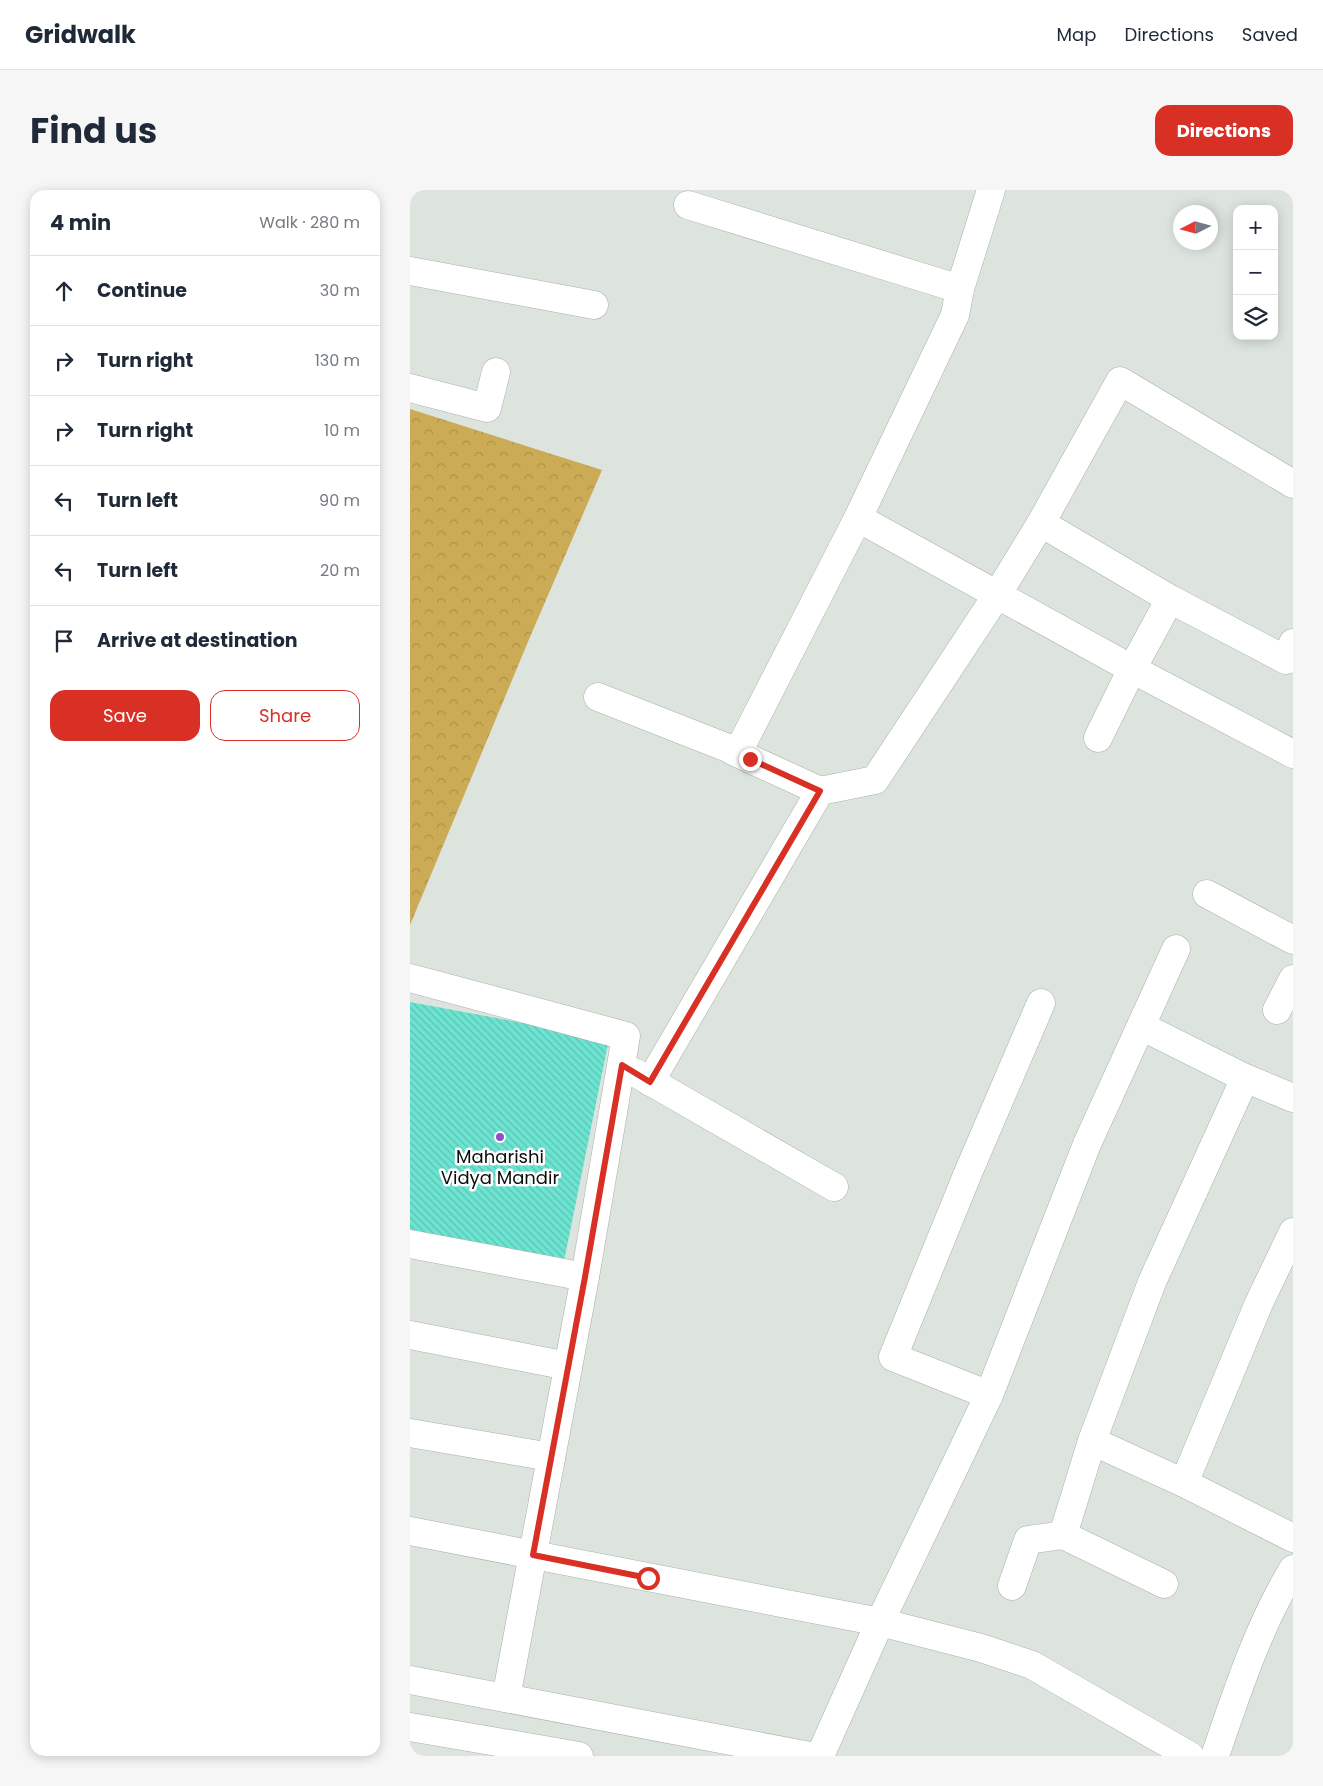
<!DOCTYPE html>
<meta charset="utf-8">
<style>
:root{--surface:#fff;--page:#f6f6f7;--text:#1f2937;--muted:#747a83;--line:#e0e1e3;--accent:#d93025}
body{margin:0;font-family:Poppins,sans-serif;background:var(--page);color:var(--text)}
.controls{position:absolute;right:15px;top:15px;display:grid;overflow:hidden;border-radius:10px;box-shadow:0 2px 12px #0003}
.controls button{width:45px;height:45px;display:grid;place-items:center;padding:0;border:0;border-bottom:1px solid var(--line);background:var(--surface);color:var(--text);font:25px sans-serif}
.compass{position:absolute;left:763px;top:15px;width:45px;height:45px;border-radius:50%;background:var(--surface);box-shadow:0 2px 12px #0003;rotate:264deg}
.stop{position:absolute;width:15px;height:15px;margin:-11px;border:4px solid #d93025;border-radius:50%;background:#fff}
.stop.end{background:#d93025;border-color:#fff;box-shadow:0 1px 5px #0008}
.list{margin:0;padding:0;list-style:none}
h2{display:flex;justify-content:space-between;align-items:center;height:65px;margin:0;padding:0 20px;font-size:21px}
h2 small{font-size:16px;font-weight:400;color:var(--muted)}
.list li{display:grid;grid-template-columns:32px 1fr auto;gap:15px;align-items:center;box-sizing:border-box;height:70px;padding:0 20px;border-top:1px solid var(--line)}
.list b{display:block;font-size:19px;white-space:nowrap}
.list em{font-size:16px;font-style:normal;color:var(--muted)}
.actions{display:flex;gap:10px;padding:15px 20px}
.actions a{flex:1;padding:11px 0;border:1px solid var(--accent);border-radius:15px;text-align:center;font-size:18px;color:var(--accent)}
.actions .main{background:var(--accent);color:#fff}
.icon{flex:none;width:28px;height:28px;fill:none;stroke:currentColor;stroke-width:2;stroke-linecap:round;stroke-linejoin:round}
.map{position:relative;flex:none;width:883px;height:1566px;overflow:hidden;border-radius:15px}
header{display:flex;align-items:center;gap:30px;box-sizing:border-box;height:70px;padding:0 25px;background:var(--surface);border-bottom:1px solid var(--line)}
header strong{font-size:24px}
nav{display:flex;gap:28px;margin-inline-start:auto;font-size:18px}
.intro{display:flex;align-items:center;justify-content:space-between;box-sizing:border-box;height:120px;padding:0 30px}
h1{margin:0;font-size:35px}
.button{padding:12px 22px;border-radius:15px;background:var(--accent);color:#fff;font-size:18px;font-weight:700}
main{display:flex;gap:30px;padding:0 30px}
aside{flex:1;background:var(--surface);border-radius:15px;box-shadow:0 2px 12px #0003}
.map>svg:first-child{display:block}
</style>
<header>
<strong>Gridwalk</strong>
<nav><a>Map</a><a>Directions</a><a>Saved</a></nav>
</header>
<div class="intro"><h1>Find us</h1><a class="button">Directions</a></div>
<main>
<aside>
<h2>4 min<small>Walk · 280 m</small></h2>
<ul class="list">
<li><svg class="icon" aria-label="ahead" viewBox="0 0 24 24"><path d="M12 20V5M6 11l6-6 6 6"/></svg><div><b>Continue</b></div><em>30 m</em></li>
<li><svg class="icon" aria-label="right" viewBox="0 0 24 24"><path d="M7 20v-9h11M14 6l5 5-5 5"/></svg><div><b>Turn right</b></div><em>130 m</em></li>
<li><svg class="icon" aria-label="right" viewBox="0 0 24 24"><path d="M7 20v-9h11M14 6l5 5-5 5"/></svg><div><b>Turn right</b></div><em>10 m</em></li>
<li><svg class="icon" aria-label="left" viewBox="0 0 24 24"><path d="M17 20v-9H6M10 6l-5 5 5 5"/></svg><div><b>Turn left</b></div><em>90 m</em></li>
<li><svg class="icon" aria-label="left" viewBox="0 0 24 24"><path d="M17 20v-9H6M10 6l-5 5 5 5"/></svg><div><b>Turn left</b></div><em>20 m</em></li>
<li><svg class="icon" aria-label="arrive" viewBox="0 0 24 24"><path d="M6 21V4h12l-3 4 3 4H6"/></svg><div><b>Arrive at destination</b></div></li>
</ul>
<div class="actions"><a class="main">Save</a><a>Share</a></div>
</aside>
<div class="map">
<svg width="883" height="1566" viewBox="0 0 883 1566">
<defs>
<pattern id="park-crowns" width="20" height="18" patternUnits="userSpaceOnUse" patternTransform="scale(1.25)"><rect width="20" height="18" fill="#cbab56"/><path d="M2 6a3 3 0 1 1 6 0M12 15a3 3 0 1 1 6 0" fill="none" stroke="#ad924a"/></pattern>
<pattern id="building-back-hatch" width="6" height="6" patternUnits="userSpaceOnUse" patternTransform="scale(1.25)"><rect width="6" height="6" fill="#6ce4d1"/><path d="M-1 5l2 2M0 0l6 6M5-1l2 2" fill="none" stroke="#5cc2b2"/></pattern>
</defs>
<rect width="100%" height="100%" fill="#dde4de"/>
<polygon fill="url(#park-crowns)" points="0,219 192,280 120,447 0,735"/>
<polygon fill="url(#building-back-hatch)" points="0,812 199,849 153,1076 0,1046"/>
<g fill="none" stroke-linecap="round" stroke-linejoin="round">
<defs>
<g id="street">
<polyline points="278,15 550,99"/>
<polyline points="0,81 184,115"/>
<polyline points="0,198 77,218 86,182"/>
<polyline points="448,328 722,479 883,564"/>
<polyline points="631,333 760,409 876,470 883,453"/>
<polyline points="188,507 328,562 448,328 545,125 550,99 581,0"/>
<polyline points="688,548 722,479 760,409"/>
<polyline points="323,561 410,601"/>
<polyline points="797,704 883,750"/>
<polyline points="0,788 216,846 175,1087 96,1508"/>
<polyline points="867,820 883,789"/>
<polyline points="731,836 835,888"/>
<polyline points="224,882 424,997"/>
<polyline points="240,892 410,601 465,590 587,405 631,333 710,191 883,294"/>
<polyline points="883,908 835,888 742,1092 682,1251 774,1293 883,1348"/>
<polyline points="0,1054 175,1087"/>
<polyline points="0,1145 158,1176"/>
<polyline points="579,1205 483,1167 558,983 631,813"/>
<polyline points="0,1243 141,1267"/>
<polyline points="682,1251 653,1345 754,1394"/>
<polyline points="774,1293 849,1113 883,1042"/>
<polyline points="0,1341 470,1432 571,1458 622,1475 780,1566"/>
<polyline points="602,1396 618,1350 653,1345"/>
<polyline points="410,1566 470,1432 579,1205 677,954 766,759"/>
<path d="M805,1566C827,1502 848,1437 883,1379"/>
</g>
<g id="secondary">
<polyline points="0,1490 400,1566"/>
<polyline points="0,1537 169,1566"/>
</g>
</defs>
<use href="#street" stroke="#a9b0ab" stroke-width="29"/>
<use href="#secondary" stroke="#a9b0ab" stroke-width="29"/>
<use href="#street" stroke="#fff" stroke-width="28"/>
<use href="#secondary" stroke="#fff" stroke-width="28"/>
</g>
<g fill="none" stroke-linecap="round" stroke-linejoin="round">
<polyline stroke="#d93025" stroke-width="6" points="238,1388 123,1365 175,1087 212,875 240,892 410,601 340,569"/>
</g>
<circle fill="#8f50c6" stroke="#fff" stroke-width="2" cx="90" cy="947" r="5"/>
<g text-anchor="middle" dominant-baseline="central" stroke-width="5" stroke-linejoin="round" paint-order="stroke">
<g font-size="18" fill="#0c0f0d" stroke="#fff">
<text x="90" y="966">Maharishi<tspan x="90" dy="21">Vidya Mandir</tspan></text>
</g>
</g>
</svg>
<div class="controls">
<button>+</button>
<button>−</button>
<button><svg class="icon" aria-label="layers" viewBox="0 0 24 24"><path d="M12 4l9 5-9 5-9-5zM3 14l9 5 9-5"/></svg></button>
</div>
<svg class="compass" viewBox="-18 -18 36 36"><path d="M0-13l5 13h-10z" fill="#e53935"/><path d="M0 13l5-13h-10z" fill="#747a83"/></svg>
<div class="stop" style="left:238px;top:1388px"></div>
<div class="stop end" style="left:340px;top:569px"></div>
</div>
</main>
